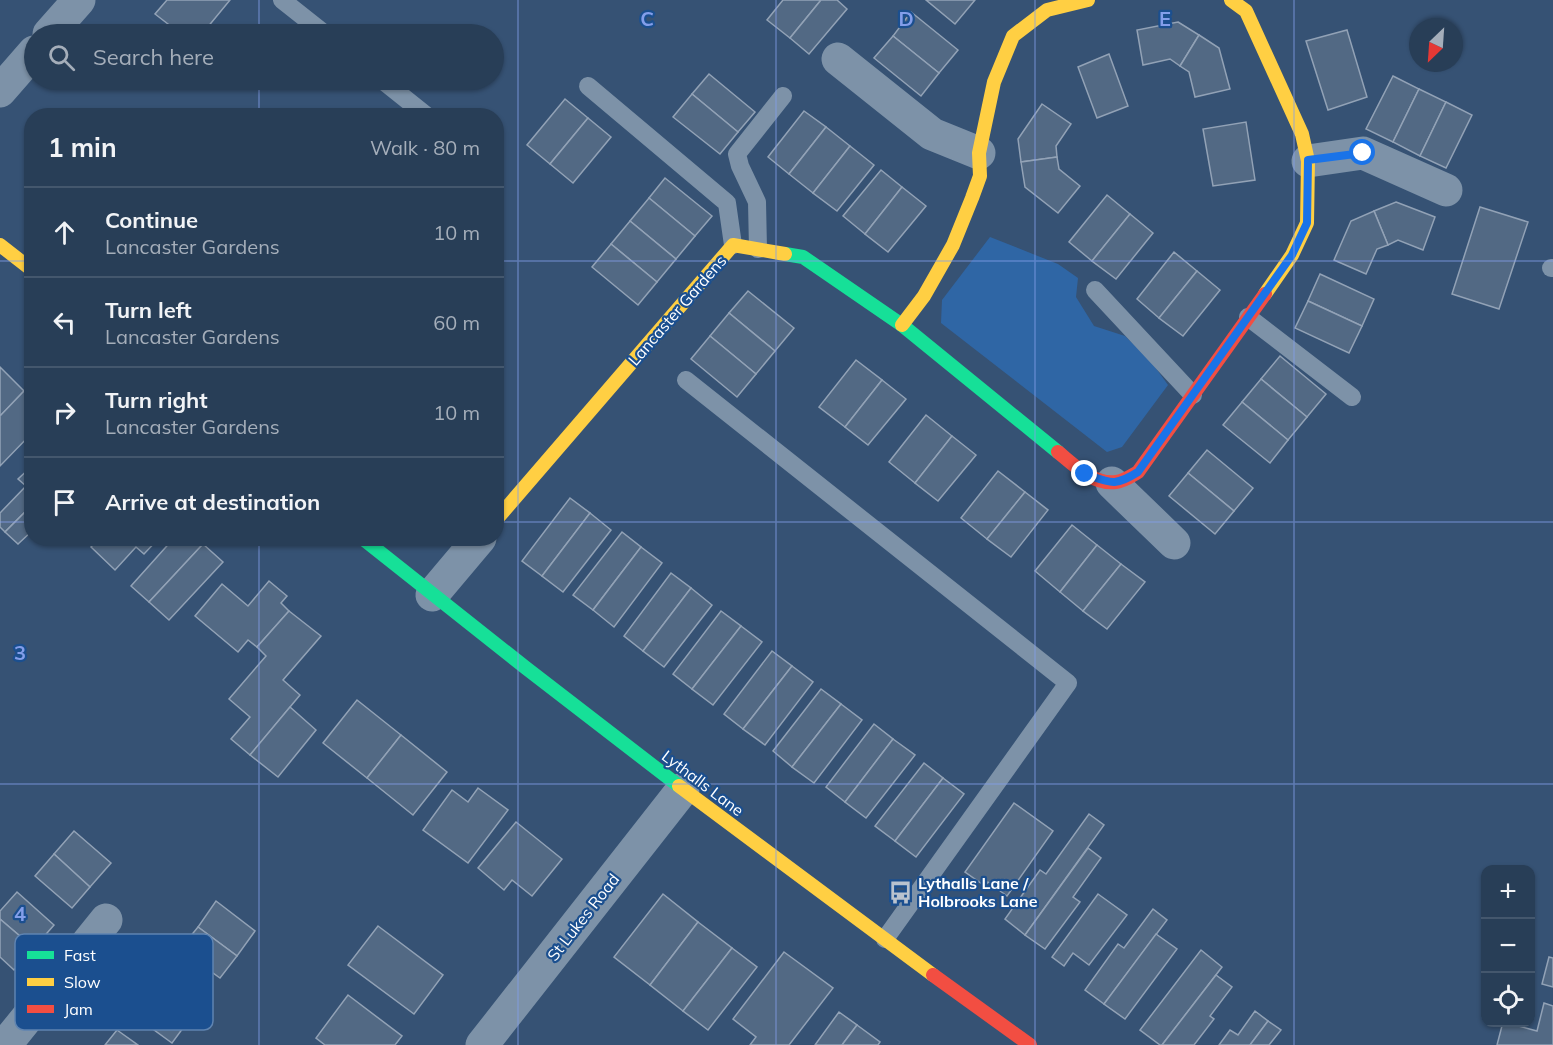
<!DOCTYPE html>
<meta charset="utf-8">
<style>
:root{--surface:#283e57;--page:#344961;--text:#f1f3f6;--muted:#a5aeba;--line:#44576d}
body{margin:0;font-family:Mulish,sans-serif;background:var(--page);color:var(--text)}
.controls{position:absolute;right:18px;bottom:18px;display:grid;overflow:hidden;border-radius:12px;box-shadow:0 2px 4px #0004}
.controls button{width:54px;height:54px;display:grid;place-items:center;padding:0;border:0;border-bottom:2px solid var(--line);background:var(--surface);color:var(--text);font:30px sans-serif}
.compass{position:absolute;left:1409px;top:18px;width:54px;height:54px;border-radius:50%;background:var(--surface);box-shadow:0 2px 4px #0004;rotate:205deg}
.stop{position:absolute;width:18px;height:18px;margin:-14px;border:4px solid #1a73e8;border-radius:50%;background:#fff}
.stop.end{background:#1a73e8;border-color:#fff;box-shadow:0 2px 6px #0008}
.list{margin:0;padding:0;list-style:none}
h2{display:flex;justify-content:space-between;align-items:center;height:78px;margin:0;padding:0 24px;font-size:26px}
h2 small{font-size:20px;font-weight:400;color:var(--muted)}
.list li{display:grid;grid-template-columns:39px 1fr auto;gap:18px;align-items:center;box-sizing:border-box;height:90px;padding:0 24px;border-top:2px solid var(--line)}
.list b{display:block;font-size:22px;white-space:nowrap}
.list p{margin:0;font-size:20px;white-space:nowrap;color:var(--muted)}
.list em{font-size:20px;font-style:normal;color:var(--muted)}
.icon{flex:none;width:33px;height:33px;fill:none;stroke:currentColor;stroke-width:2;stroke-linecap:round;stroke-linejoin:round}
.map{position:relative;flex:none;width:1553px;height:1045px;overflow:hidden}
.search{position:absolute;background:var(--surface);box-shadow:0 2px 4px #0004;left:24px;top:24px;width:480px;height:66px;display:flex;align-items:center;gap:15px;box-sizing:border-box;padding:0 21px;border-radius:33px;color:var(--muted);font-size:22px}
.panel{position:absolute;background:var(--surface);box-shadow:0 2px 4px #0004;left:24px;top:108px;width:480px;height:438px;border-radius:24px}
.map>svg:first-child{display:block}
</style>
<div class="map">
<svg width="1553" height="1045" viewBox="0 0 1553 1045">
<rect width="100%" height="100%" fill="#365274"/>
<polygon fill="#2f66a5" points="990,237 1058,264 1078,278 1076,297 1094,326 1125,336 1150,360 1168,385 1122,447 1107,452 941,323 942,300"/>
<g fill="#526984" stroke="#92a2b6" stroke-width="1.5">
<polygon points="167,0 230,0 202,34 181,34 155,14"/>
<polygon points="783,0 821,0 790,38 767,20"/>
<polygon points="821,0 837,0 847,9 809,54 790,38"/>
<polygon points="926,0 975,0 955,24"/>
<polygon points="911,12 958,50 939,73 893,36"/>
<polygon points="1178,22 1199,35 1180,66 1170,59 1143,65 1137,30"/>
<polygon points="1347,30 1367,97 1328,110 1306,41"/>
<polygon points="1199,35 1219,48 1230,89 1195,97 1189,72 1180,66"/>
<polygon points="893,36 939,73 921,96 874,58"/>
<polygon points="1109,54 1128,106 1097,118 1078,67"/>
<polygon points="709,74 755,112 738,132 692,94"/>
<polygon points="1393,76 1419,89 1393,142 1366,129"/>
<polygon points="1419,89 1446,102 1420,156 1393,142"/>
<polygon points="692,94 738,132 720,154 673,117"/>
<polygon points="565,99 588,118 550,164 527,145"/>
<polygon points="1446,102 1472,115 1446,168 1420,156"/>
<polygon points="1042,104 1071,124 1056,146 1057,157 1021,162 1018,139"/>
<polygon points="804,111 826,127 789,174 768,157"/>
<polygon points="588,118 611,137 573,183 550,164"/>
<polygon points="1246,122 1255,180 1213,186 1203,129"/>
<polygon points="826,127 850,146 813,193 789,174"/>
<polygon points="850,146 874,165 837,211 813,193"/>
<polygon points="1057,157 1059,169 1080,186 1058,213 1025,187 1021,162"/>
<polygon points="881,170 902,187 865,234 843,216"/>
<polygon points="665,178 712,216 695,236 649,198"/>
<polygon points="902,187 926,206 888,252 865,234"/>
<polygon points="1107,195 1130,214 1092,261 1069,242"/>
<polygon points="649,198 695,236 676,259 630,221"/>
<polygon points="1396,202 1435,217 1423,250 1398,240 1388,245 1374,211"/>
<polygon points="1480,207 1528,222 1499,309 1452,294"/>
<polygon points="1374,211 1388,245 1377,249 1366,274 1334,260 1351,221"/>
<polygon points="1130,214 1153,233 1116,279 1092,261"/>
<polygon points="630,221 676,259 657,282 611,244"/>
<polygon points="611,244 657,282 638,305 592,267"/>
<polygon points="1174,252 1197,271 1159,318 1137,299"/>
<polygon points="1197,271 1220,290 1183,336 1159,318"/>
<polygon points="1320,274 1374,299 1362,326 1308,301"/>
<polygon points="748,291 794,328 775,351 729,313"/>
<polygon points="1308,301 1362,326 1349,353 1295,328"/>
<polygon points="729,313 775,351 756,374 710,336"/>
<polygon points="710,336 756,374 737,397 691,359"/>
<polygon points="1280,356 1326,394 1307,417 1261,379"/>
<polygon points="856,360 882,380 845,427 819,407"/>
<polygon points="0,367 24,391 0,416"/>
<polygon points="1261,379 1307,417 1288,440 1242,402"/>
<polygon points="882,380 906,399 868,445 845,427"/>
<polygon points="24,391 32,398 32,433 0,466 0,416"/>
<polygon points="1242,402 1288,440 1270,463 1223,425"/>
<polygon points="926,415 952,436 915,483 889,462"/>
<polygon points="952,436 976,455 938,501 915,483"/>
<polygon points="1207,450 1253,488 1234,511 1188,473"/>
<polygon points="32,466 32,505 5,532 0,527 0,513 26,486 18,479"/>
<polygon points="998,471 1025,492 987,539 961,518"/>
<polygon points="1188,473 1234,511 1215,534 1169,496"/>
<polygon points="1025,492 1048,510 1011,557 987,539"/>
<polygon points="570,498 590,513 542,576 522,561"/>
<polygon points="32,505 32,531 18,544 5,532"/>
<polygon points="590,513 611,530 563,592 542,576"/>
<polygon points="1072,525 1097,545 1060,592 1035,571"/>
<polygon points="622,532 641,547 593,610 573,595"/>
<polygon points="99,538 159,538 144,554 136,547 115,570 91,547"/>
<polygon points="174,538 197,538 203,544 149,602 131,586"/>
<polygon points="203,544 223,562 169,620 149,602"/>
<polygon points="1097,545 1121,564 1083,611 1060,592"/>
<polygon points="641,547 662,563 614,627 593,610"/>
<polygon points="1121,564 1145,582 1107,629 1083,611"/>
<polygon points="671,573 691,588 643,651 624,636"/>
<polygon points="269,581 287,596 281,603 289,611 257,647 248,640 238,652 195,616 222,584 248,606"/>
<polygon points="691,588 712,605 664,667 643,651"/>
<polygon points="289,611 321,636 283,680 300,695 250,755 231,739 250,717 229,699 266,656 257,647"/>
<polygon points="721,611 741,626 692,689 673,674"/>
<polygon points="741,626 762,642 713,705 692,689"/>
<polygon points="772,651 792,666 743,729 724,714"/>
<polygon points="792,666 813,682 765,745 743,729"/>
<polygon points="821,689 841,704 792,767 773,751"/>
<polygon points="357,700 401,735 367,778 323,743"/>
<polygon points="841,704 862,720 814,783 792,767"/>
<polygon points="290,707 316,730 278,777 250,755"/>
<polygon points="874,724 893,739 845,802 826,787"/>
<polygon points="401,735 447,772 413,815 367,778"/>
<polygon points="893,739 915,755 866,818 845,802"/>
<polygon points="924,763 943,778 895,841 875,826"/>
<polygon points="943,778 964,794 916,857 895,841"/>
<polygon points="478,788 508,810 468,863 423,830 452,790 468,802"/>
<polygon points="1014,803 1053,831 1007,896 988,882 985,886 965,872"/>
<polygon points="1089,814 1104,825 1025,935 1005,919 1040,870 1046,874"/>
<polygon points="516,822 562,859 532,896 512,880 504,890 478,868"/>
<polygon points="74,831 111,863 90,887 54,854"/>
<polygon points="1088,848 1101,858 1073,897 1080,902 1045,949 1025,935"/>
<polygon points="54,854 90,887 72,908 35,876"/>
<polygon points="17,892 54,925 34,948 0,919 0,911"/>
<polygon points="663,894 698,922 650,985 614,957"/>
<polygon points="1098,894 1127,915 1089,965 1073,953 1064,966 1052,957"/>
<polygon points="216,901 255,931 237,956 198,927"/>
<polygon points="1153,909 1167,920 1104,1004 1085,990 1118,944 1124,948"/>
<polygon points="0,919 34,948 14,970 0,957"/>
<polygon points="698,922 732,948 683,1011 650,985"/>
<polygon points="378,926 443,975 414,1014 348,965"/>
<polygon points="198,927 237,956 220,978 180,949"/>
<polygon points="1156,934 1177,949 1125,1019 1104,1004"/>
<polygon points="732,948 757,967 708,1030 683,1011"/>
<polygon points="1201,950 1222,967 1162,1045 1160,1045 1140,1030"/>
<polygon points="784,952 833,988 789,1045 750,1045 756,1037 733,1019"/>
<polygon points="1549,957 1553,958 1553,987 1542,984"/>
<polygon points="1216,975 1232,987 1210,1016 1214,1019 1194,1045 1162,1045"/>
<polygon points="149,990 189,1020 172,1043 132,1014"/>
<polygon points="348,995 402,1036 395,1045 325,1045 316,1038"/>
<polygon points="1544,1003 1553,1006 1553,1045 1497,1045 1503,1022 1537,1031"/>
<polygon points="1255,1011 1268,1021 1250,1045 1219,1045 1230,1030 1238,1035"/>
<polygon points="839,1012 857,1025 842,1045 815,1045"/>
<polygon points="1268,1021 1281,1030 1269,1045 1250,1045"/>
<polygon points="857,1025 880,1042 878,1045 842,1045"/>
<polygon points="117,1030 138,1045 105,1045"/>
</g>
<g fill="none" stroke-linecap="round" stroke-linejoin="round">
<g stroke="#7d92a8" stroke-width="18">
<polyline points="282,0 325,34"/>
<polyline points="382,80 427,116"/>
<polyline points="588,86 727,203 733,245"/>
<polyline points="758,249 757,202 740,166 737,154 783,96"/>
<polyline points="1551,268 1553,268"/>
<polyline points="1095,290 1193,395"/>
<polyline points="1248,317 1352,397"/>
<polyline points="686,380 1068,683 885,939"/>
</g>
<g stroke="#7d92a8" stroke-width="33">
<polyline points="49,34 79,0"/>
<polyline points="838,59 932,134 979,153"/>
<polyline points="0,91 34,52"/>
<polyline points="1308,161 1363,153 1446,190"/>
<polyline points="1112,483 1174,543"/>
<polyline points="432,595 480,538"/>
<polyline points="10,1039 106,920"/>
<polyline points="482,1045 683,789"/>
</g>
<g stroke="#16e098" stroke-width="14">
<polyline points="785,254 803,257 902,325 1058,452"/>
<polyline points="362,538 526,668 679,786"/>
</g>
<g stroke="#ffcf43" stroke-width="14">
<polyline points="1231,0 1246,11 1302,134 1308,161 1307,223 1292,255 1265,294"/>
<polyline points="0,245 32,270"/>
<polyline points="902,325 924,296 953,245 972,198 980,176 979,153 994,82 1013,36 1047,10 1088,0"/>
<polyline points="496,520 733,245 785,254"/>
<polyline points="679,786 933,975"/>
</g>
<g stroke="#f24e42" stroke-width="14">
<path d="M1058,452C1074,465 1093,485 1116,482C1124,481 1131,476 1138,472L1265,294"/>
<polyline points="933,975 1030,1045"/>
</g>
</g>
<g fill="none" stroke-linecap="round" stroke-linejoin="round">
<path stroke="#1a73e8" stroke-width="8" d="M1085,474C1111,483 1114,487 1138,472L1292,255L1307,223L1308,160L1363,153"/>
</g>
<path fill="none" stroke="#839eea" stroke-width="1.5" stroke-opacity="0.55" d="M259,0V34M518,0V1045M776,0V1045M1035,0V1045M1294,0V1045M259,80V116M0,261H32M496,261H1553M0,522H32M496,522H1553M259,538V1045M0,784H1553"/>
<defs>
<symbol id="bus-bare" viewBox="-9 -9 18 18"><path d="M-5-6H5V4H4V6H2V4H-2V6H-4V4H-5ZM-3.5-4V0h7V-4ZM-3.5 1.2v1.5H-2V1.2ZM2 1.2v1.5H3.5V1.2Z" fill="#b9c2ce" stroke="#1b4f8f" stroke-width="2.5" paint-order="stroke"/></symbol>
</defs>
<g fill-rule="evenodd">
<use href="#bus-bare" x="884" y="876" width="33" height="33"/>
</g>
<g text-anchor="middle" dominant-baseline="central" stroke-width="4.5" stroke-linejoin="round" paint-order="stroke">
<g font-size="16" fill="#fff" stroke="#1b4f8f">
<text transform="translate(677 310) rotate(-49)">Lancaster Gardens</text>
<text transform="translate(703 783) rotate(37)">Lythalls Lane</text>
<text transform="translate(583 917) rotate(-52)">St Lukes Road</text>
</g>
<g font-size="16" font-weight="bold" fill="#fff" stroke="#1b4f8f" text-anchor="start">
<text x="918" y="883">Lythalls Lane /<tspan x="918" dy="18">Holbrooks Lane</tspan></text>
</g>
</g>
<rect x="15" y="934" width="198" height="96" rx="9" fill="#1b4f8f" stroke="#5f84b1" stroke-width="1.5"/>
<rect x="27" y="951" width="27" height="8" fill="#16e098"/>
<rect x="27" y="978" width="27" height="8" fill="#ffcf43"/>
<rect x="27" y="1005" width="27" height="8" fill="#f24e42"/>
<g font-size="16" fill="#fff">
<text x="64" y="961">Fast</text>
<text x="64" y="988">Slow</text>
<text x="64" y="1015">Jam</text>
</g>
<g font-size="20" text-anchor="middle" font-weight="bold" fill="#839eea" stroke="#1b4f8f" stroke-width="4.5" stroke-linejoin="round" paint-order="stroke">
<text x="647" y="26">C</text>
<text x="906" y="26">D</text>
<text x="1165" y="26">E</text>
<text x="20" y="660">3</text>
<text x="20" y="921">4</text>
</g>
</svg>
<div class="controls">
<button>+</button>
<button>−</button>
<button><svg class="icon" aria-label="locate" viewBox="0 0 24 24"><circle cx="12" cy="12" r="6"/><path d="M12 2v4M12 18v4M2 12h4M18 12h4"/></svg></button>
</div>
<svg class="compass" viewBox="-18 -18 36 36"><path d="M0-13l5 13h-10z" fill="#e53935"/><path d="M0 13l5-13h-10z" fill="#a5aeba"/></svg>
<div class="stop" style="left:1363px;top:153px"></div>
<div class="stop end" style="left:1085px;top:474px"></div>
<div class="search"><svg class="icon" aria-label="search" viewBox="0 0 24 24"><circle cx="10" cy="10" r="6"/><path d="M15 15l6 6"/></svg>Search here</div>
<section class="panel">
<h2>1 min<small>Walk · 80 m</small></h2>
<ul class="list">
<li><svg class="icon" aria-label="ahead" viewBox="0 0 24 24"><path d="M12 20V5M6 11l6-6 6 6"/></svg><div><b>Continue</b><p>Lancaster Gardens</p></div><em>10 m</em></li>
<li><svg class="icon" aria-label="left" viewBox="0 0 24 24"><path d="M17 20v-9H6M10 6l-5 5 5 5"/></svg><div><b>Turn left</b><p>Lancaster Gardens</p></div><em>60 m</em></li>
<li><svg class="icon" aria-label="right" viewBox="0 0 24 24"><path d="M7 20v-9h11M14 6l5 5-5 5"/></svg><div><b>Turn right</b><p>Lancaster Gardens</p></div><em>10 m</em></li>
<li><svg class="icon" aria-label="arrive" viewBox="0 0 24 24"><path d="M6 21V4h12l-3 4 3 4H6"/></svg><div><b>Arrive at destination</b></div></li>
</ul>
</section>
</div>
